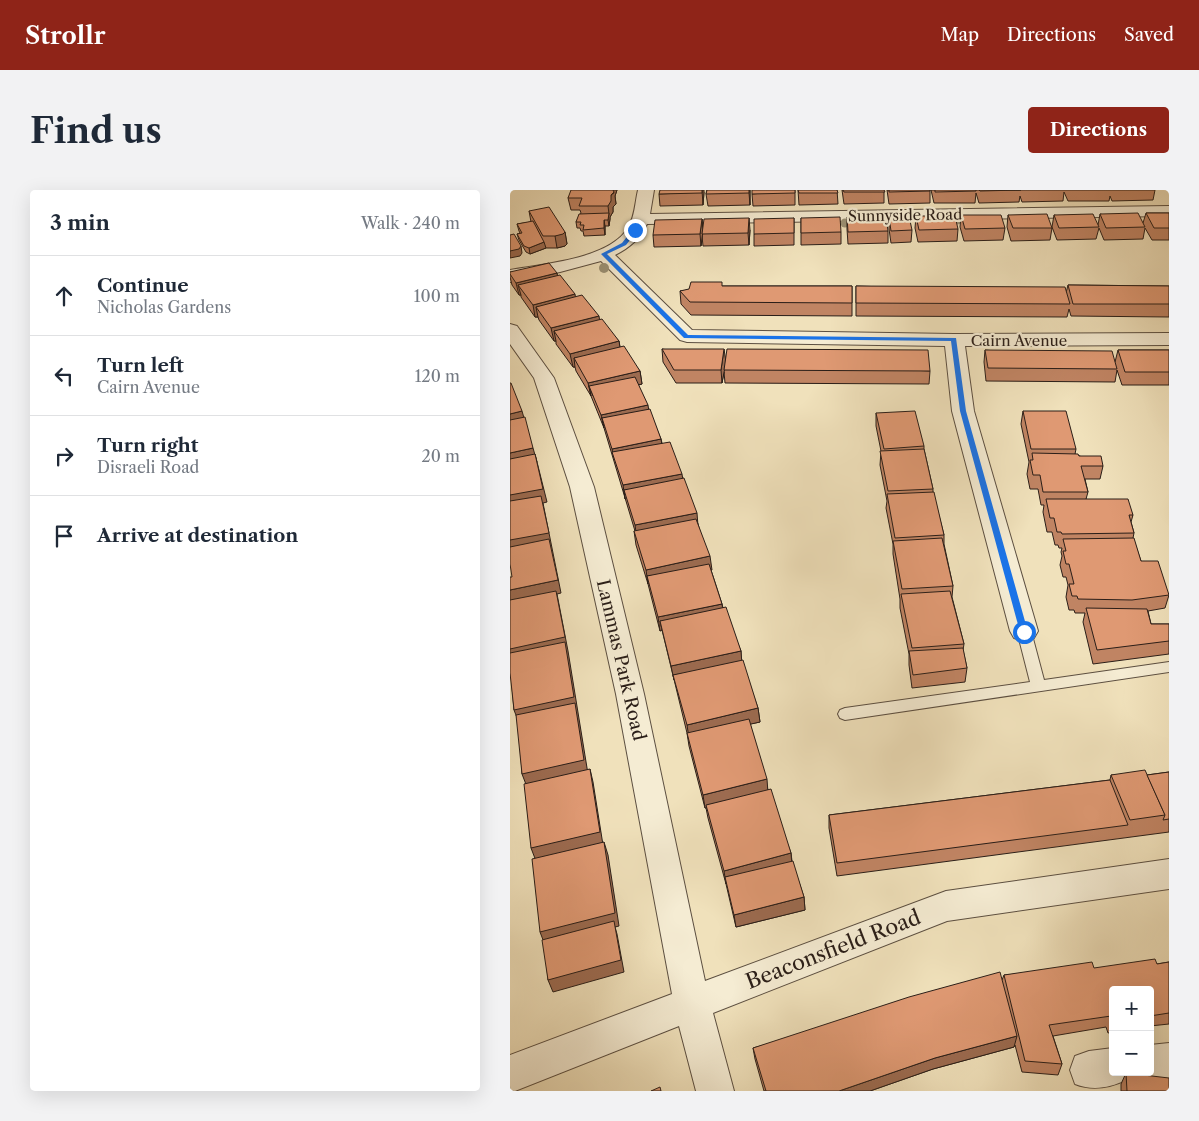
<!DOCTYPE html>
<meta charset="utf-8">
<style>
:root{--surface:#fff;--page:#f2f2f3;--text:#1f2937;--muted:#747a83;--line:#e0e1e3;--accent:#8f2418}
body{margin:0;font-family:"Libre Caslon Text",serif;background:var(--page);color:var(--text)}
.controls{position:absolute;right:15px;bottom:15px;display:grid;overflow:hidden;border-radius:5px;box-shadow:0 5px 20px #0002}
.controls button{width:45px;height:45px;display:grid;place-items:center;padding:0;border:0;border-bottom:1px solid var(--line);background:var(--surface);color:var(--text);font:25px sans-serif}
.stop{position:absolute;width:15px;height:15px;margin:-11px;border:4px solid #1a73e8;border-radius:50%;background:#fff}
.stop.end{background:#1a73e8;border-color:#fff;box-shadow:0 1px 5px #0008}
.list{margin:0;padding:0;list-style:none}
h2{display:flex;justify-content:space-between;align-items:center;height:65px;margin:0;padding:0 20px;font-size:21px}
h2 small{font-size:16px;font-weight:400;color:var(--muted)}
.list li{display:grid;grid-template-columns:32px 1fr auto;gap:15px;align-items:center;box-sizing:border-box;height:80px;padding:0 20px;border-top:1px solid var(--line)}
.list b{display:block;font-size:19px;white-space:nowrap}
.list p{margin:0;font-size:16px;white-space:nowrap;color:var(--muted)}
.list em{font-size:16px;font-style:normal;color:var(--muted)}
.icon{flex:none;width:28px;height:28px;fill:none;stroke:currentColor;stroke-width:2;stroke-linecap:round;stroke-linejoin:round}
.map{position:relative;flex:none;width:659px;height:901px;overflow:hidden;border-radius:5px}
header{display:flex;align-items:center;gap:30px;box-sizing:border-box;height:70px;padding:0 25px;background:var(--accent);color:#fff}
header strong{font-size:24px}
nav{display:flex;gap:28px;margin-inline-start:auto;font-size:18px}
.intro{display:flex;align-items:center;justify-content:space-between;box-sizing:border-box;height:120px;padding:0 30px}
h1{margin:0;font-size:35px}
.button{padding:12px 22px;border-radius:5px;background:var(--accent);color:#fff;font-size:18px;font-weight:700}
main{display:flex;gap:30px;padding:0 30px}
aside{flex:1;background:var(--surface);border-radius:5px;box-shadow:0 5px 20px #0002}
.map>svg:first-child{display:block}
</style>
<header>
<strong>Strollr</strong>
<nav><a>Map</a><a>Directions</a><a>Saved</a></nav>
</header>
<div class="intro"><h1>Find us</h1><a class="button">Directions</a></div>
<main>
<aside>
<h2>3 min<small>Walk · 240 m</small></h2>
<ul class="list">
<li><svg class="icon" aria-label="ahead" viewBox="0 0 24 24"><path d="M12 20V5M6 11l6-6 6 6"/></svg><div><b>Continue</b><p>Nicholas Gardens</p></div><em>100 m</em></li>
<li><svg class="icon" aria-label="left" viewBox="0 0 24 24"><path d="M17 20v-9H6M10 6l-5 5 5 5"/></svg><div><b>Turn left</b><p>Cairn Avenue</p></div><em>120 m</em></li>
<li><svg class="icon" aria-label="right" viewBox="0 0 24 24"><path d="M7 20v-9h11M14 6l5 5-5 5"/></svg><div><b>Turn right</b><p>Disraeli Road</p></div><em>20 m</em></li>
<li><svg class="icon" aria-label="arrive" viewBox="0 0 24 24"><path d="M6 21V4h12l-3 4 3 4H6"/></svg><div><b>Arrive at destination</b></div></li>
</ul>
</aside>
<div class="map">
<svg width="659" height="901" viewBox="0 0 659 901">
<rect width="100%" height="100%" fill="#f0e1bb"/>
<filter id="stains"><feTurbulence type="fractalNoise" baseFrequency=".004" numOctaves="4"/><feColorMatrix values="0 0 0 0 .2 0 0 0 0 .09 0 0 0 0 .02 0 0 0 .5 -.17"/></filter>
<radialGradient id="worn" r=".72"><stop offset=".6" stop-color="#630" stop-opacity="0"/><stop offset="1" stop-color="#630" stop-opacity=".3"/></radialGradient>
<g fill="none" stroke-linecap="round" stroke-linejoin="round">
<defs>
<polygon id="lane" points="514,436 519,438 521,441 534,490 659,472 659,482 335,530 330,528 328,524 330,520 335,518 520,492 507,441 509,438"/>
<g id="street">
<path d="M128,0H144L140,24L659,16V26L137,34C131,48 119,58 105,65L182,140L444,144L659,143V155L455,156L464,221L528,441L524,448L514,451L504,448L500,441L442,221L435,156L177,152L170,150L91,71L50,82L0,92V80C33,74 99,69 118,38C125,27 125,12 128,0Z"/>
<polygon points="0,134 7,136 44,188 84,297 134,504 195,791 436,701 659,669 659,699 437,731 203,823 224,901 186,901 169,836 5,901 0,901 0,865 162,804 106,504 60,297 24,188 0,154"/>
<polygon points="659,853 659,891 640,893 627,887 624,882 640,882 640,855"/>
<path d="M603,858V882H620L616,890C599,898 583,901 565,894L560,880L565,866L579,861Z"/>
</g>
</defs>
<use href="#lane" stroke="#5c4f41" stroke-width="2"/>
<use href="#street" stroke="#5c4f41" stroke-width="2"/>
<use href="#lane" fill="#f5ecd3" fill-rule="evenodd"/>
<use href="#street" fill="#f5ecd3" fill-rule="evenodd"/>
</g>
<g fill="#9b9175">
<circle cx="447" cy="30" r="4.5"/>
<circle cx="335" cy="33" r="4.5"/>
<circle cx="94" cy="78" r="5"/>
</g>
<g fill="#c08463" stroke="#2a1e18">
<polygon points="63,0 107,0 105,6 106,14 103,17 103,22 100,27 100,29 99,36 95,36 95,45 74,46 73,41 71,41 70,38 67,38 66,32 71,23 70,20 61,20 58,8"/>
<polygon points="197,0 240,0 240,15 198,16 196,4"/>
<polygon points="285,0 285,15 243,16 242,4"/>
<polygon points="288,0 327,0 328,14 289,15"/>
<polygon points="332,0 374,0 374,13 334,14"/>
<polygon points="377,0 420,0 420,13 379,14"/>
<polygon points="421,0 645,0 643,10 602,11 600,6 599,11 558,11 554,2 553,11 512,12 510,6 509,12 469,13 466,3 465,13 424,13"/>
<polygon points="194,2 193,15 150,16 149,4"/>
<polygon points="19,21 55,42 57,54 55,56 47,58 36,58 20,64 16,62 9,50 7,44 10,43 9,41 7,34 21,32"/>
<polygon points="636,23 659,23 659,50 642,50 635,38 633,49 594,50 589,38 586,49 547,50 542,37 544,25 588,35 590,24 633,33"/>
<polygon points="451,25 495,38 493,50 454,51 450,37"/>
<polygon points="498,25 542,38 540,50 501,51 497,37"/>
<polygon points="406,26 448,39 447,51 408,52 405,38"/>
<polygon points="337,27 378,41 378,53 338,54 337,39"/>
<polygon points="379,27 402,40 401,52 381,53 379,39"/>
<polygon points="284,28 284,55 244,56 244,44"/>
<polygon points="291,28 331,42 331,54 291,55"/>
<polygon points="192,29 193,39 240,40 239,55 193,56 192,46 191,56 144,57 143,45"/>
<polygon points="0,82 47,83 47,85 65,107 89,130 109,151 110,157 130,181 132,194 128,195 151,249 152,253 173,288 188,334 201,380 212,414 213,418 231,461 231,470 248,518 250,532 240,534 258,600 281,663 282,671 294,707 295,720 226,737 216,694 198,628 196,618 195,618 179,556 177,543 152,440 150,441 138,394 126,355 124,341 125,341 94,238 81,206 66,181 65,177 63,177 46,154 46,151 44,151 29,130 28,127 25,127 11,107 11,105 9,105 2,95 0,87"/>
<polygon points="558,95 659,96 659,127 561,126 559,119 557,127 346,126 346,96 556,103"/>
<polygon points="213,96 342,96 342,126 181,125 171,114 170,101"/>
<polygon points="152,159 215,170 420,181 419,194 215,193 214,182 212,193 166,193 153,172"/>
<polygon points="475,160 605,172 608,160 659,160 659,195 612,195 607,180 605,192 476,191 474,172"/>
<polygon points="513,221 566,259 565,264 593,276 590,289 575,289 578,302 576,309 623,325 621,332 624,343 623,348 631,371 659,405 655,418 638,421 641,434 659,434 659,464 583,474 573,432 575,423 565,423 564,420 559,420 556,407 558,395 556,387 553,387 550,375 552,366 551,362 552,358 549,358 548,355 545,355 542,342 537,342 533,322 534,315 531,315 528,299 520,299 517,284 519,272 511,234"/>
<polygon points="366,223 414,256 414,259 423,299 423,302 434,345 434,354 443,396 442,407 454,454 453,460 457,478 455,492 402,498 399,475 399,464 390,418 390,409 383,364 383,354 376,318 377,311 370,275 371,261 366,236"/>
<polygon points="659,582 659,642 327,686 319,638 319,625 600,590 601,585 637,585"/>
<polygon points="659,772 659,834 640,836 640,800 603,800 603,842 598,843 596,837 543,846 552,874 548,885 512,882 505,855 504,857 423,879 360,901 254,901 245,869 243,858 492,790 494,785 647,774"/>
<polygon points="616,883 659,901 611,901 611,894"/>
</g>
<g fill="#9c6b50" stroke="#2a1e18">
<polygon points="103,0 107,0 105,6 106,14 103,17 103,22 100,27 100,29 99,36 98,30 99,24 98,16 101,5 104,3"/>
<polygon points="192,0 194,0 194,2 193,15"/>
<polygon points="239,0 240,0 240,15 239,3"/>
<polygon points="239,28 240,40 239,55 238,43"/>
<polygon points="192,29 193,41 191,56 190,44"/>
<polygon points="94,30 95,36 95,45 94,38"/>
<polygon points="55,42 57,54 55,56 47,58 45,46"/>
<polygon points="34,52 36,58 20,64 19,58"/>
<polygon points="11,56 12,63 10,66 0,68 0,61"/>
<polygon points="47,83 49,95 8,95 11,105 9,105 6,93"/>
<polygon points="65,104 67,117 26,117 28,127 25,127 23,115"/>
<polygon points="89,126 91,139 44,141 46,151 44,151 41,138"/>
<polygon points="109,151 111,164 64,168 65,177 63,177 60,164"/>
<polygon points="214,159 216,172 212,193 211,180"/>
<polygon points="130,181 132,194 83,206 79,196 81,206 78,193"/>
<polygon points="138,215 140,229 92,228 94,238 91,225"/>
<polygon points="12,221 16,235 0,238 0,224"/>
<polygon points="151,249 153,263 104,268 102,259"/>
<polygon points="23,258 27,272 0,277 0,263"/>
<polygon points="25,264 37,312 33,313 51,403 47,404 58,461 78,584 17,597 12,584 9,533 4,520 0,473 0,400 48,390 0,365 0,305"/>
<polygon points="172,284 174,297 114,300 115,309 113,295"/>
<polygon points="187,323 188,336 127,349 125,335"/>
<polygon points="200,366 202,380 137,386 138,394 136,380"/>
<polygon points="212,414 214,428 150,431 152,440 150,441 148,427"/>
<polygon points="231,461 232,475 163,485 164,490 161,476"/>
<polygon points="248,518 250,532 179,548 177,535"/>
<polygon points="80,579 83,592 93,655 26,671 21,658"/>
<polygon points="257,589 258,603 195,618 193,605"/>
<polygon points="94,652 98,665 109,736 105,737 107,744 114,782 43,802 38,790 35,755 30,742"/>
<polygon points="281,663 282,676 215,687 216,694 214,681"/>
<polygon points="294,707 295,720 226,737 224,725"/>
<polygon points="507,846 504,857 423,879 360,901 329,901 425,868"/>
</g>
<g fill="#df9973" stroke="#2a1e18">
<polygon points="61,0 103,0 104,2 101,5 101,11 98,16 69,16 72,8 58,8"/>
<polygon points="150,0 192,0 192,3 149,4"/>
<polygon points="197,0 239,0 239,3 196,4"/>
<polygon points="242,0 285,0 285,3 242,4"/>
<polygon points="288,0 327,0 328,3 289,3"/>
<polygon points="333,0 374,0 375,2 334,2"/>
<polygon points="379,0 420,0 420,1 379,2"/>
<polygon points="425,0 466,0 466,1 425,2"/>
<polygon points="469,0 511,0 470,1"/>
<polygon points="39,17 55,42 53,44 45,46 33,46 19,21"/>
<polygon points="99,23 98,30 94,30 94,38 73,40 74,35 70,35 71,32 66,32 69,24"/>
<polygon points="628,23 635,37 596,38 590,24"/>
<polygon points="636,23 659,23 659,38 644,38"/>
<polygon points="537,24 542,38 503,38 498,25"/>
<polygon points="583,24 589,37 549,38 544,25"/>
<polygon points="451,25 491,25 495,38 455,39"/>
<polygon points="399,26 402,40 381,41 379,27"/>
<polygon points="406,26 445,26 448,39 409,40"/>
<polygon points="330,27 331,42 291,43 291,28"/>
<polygon points="337,27 376,27 378,41 338,42"/>
<polygon points="239,28 238,43 192,44 194,29"/>
<polygon points="284,28 284,43 244,44 244,29"/>
<polygon points="192,29 190,44 143,45 145,30"/>
<polygon points="23,31 34,52 19,58 14,56 7,44 12,43 7,34"/>
<polygon points="4,44 11,56 9,59 0,61 0,45"/>
<polygon points="39,73 47,83 6,93 0,84 0,82"/>
<polygon points="50,85 65,104 23,115 8,95"/>
<polygon points="181,92 212,92 212,96 342,96 342,113 180,112 170,101 179,99"/>
<polygon points="558,95 659,96 659,114 563,114"/>
<polygon points="346,96 555,97 560,114 346,113"/>
<polygon points="72,105 89,126 41,138 26,117"/>
<polygon points="92,129 109,151 60,164 44,141"/>
<polygon points="114,156 130,181 78,193 64,168"/>
<polygon points="152,159 214,159 211,180 164,180"/>
<polygon points="217,159 418,160 420,181 214,180"/>
<polygon points="475,160 602,161 607,179 478,178"/>
<polygon points="608,160 659,160 659,182 615,182"/>
<polygon points="125,187 138,215 91,225 79,196"/>
<polygon points="0,193 1,193 12,221 0,224"/>
<polygon points="140,219 151,249 102,259 92,228"/>
<polygon points="405,221 414,256 374,259 366,223"/>
<polygon points="513,221 556,221 566,259 521,259"/>
<polygon points="15,227 23,258 0,263 0,230"/>
<polygon points="160,252 172,284 113,295 102,262"/>
<polygon points="414,259 423,299 378,301 370,261"/>
<polygon points="522,263 568,264 569,266 591,266 593,276 571,276 578,302 533,302 530,285 523,285 520,270 523,270"/>
<polygon points="25,264 33,299 0,305 0,269"/>
<polygon points="174,288 187,323 125,335 114,300"/>
<polygon points="424,302 434,345 385,348 377,304"/>
<polygon points="31,306 39,343 0,350 0,311"/>
<polygon points="536,309 618,309 623,325 619,325 624,343 552,344 551,342 547,342 544,328 540,328"/>
<polygon points="186,329 200,366 136,380 124,341"/>
<polygon points="432,348 443,396 392,399 383,351"/>
<polygon points="624,348 631,371 648,371 659,405 622,410 568,409 567,406 562,406 559,394 564,394 559,374 556,374 553,361 556,361 553,349"/>
<polygon points="39,349 48,390 0,400 0,387 2,387 0,374 0,357"/>
<polygon points="199,374 212,414 148,427 137,386"/>
<polygon points="46,401 55,447 0,459 0,410"/>
<polygon points="440,401 454,454 402,458 391,404"/>
<polygon points="216,417 231,461 161,476 150,431"/>
<polygon points="576,418 637,419 641,434 659,434 659,451 587,460"/>
<polygon points="55,452 64,507 4,520 0,483 0,463"/>
<polygon points="453,458 457,478 403,485 399,461"/>
<polygon points="233,470 248,518 177,535 163,485"/>
<polygon points="65,513 74,570 12,584 6,525"/>
<polygon points="239,529 257,589 193,605 177,543"/>
<polygon points="80,579 90,642 21,658 14,594"/>
<polygon points="635,580 655,625 620,630 601,585"/>
<polygon points="659,582 659,629 653,630 655,625 637,585"/>
<polygon points="600,590 618,635 327,673 319,625"/>
<polygon points="261,599 281,663 214,681 196,615"/>
<polygon points="94,652 105,723 30,742 22,669"/>
<polygon points="283,671 294,707 224,725 215,687"/>
<polygon points="104,731 111,770 38,790 32,750"/>
<polygon points="645,769 647,774 659,772 659,823 640,826 640,800 603,800 603,830 601,826 539,835 552,874 515,871 494,785 582,772 584,778"/>
<polygon points="490,782 507,846 425,868 329,901 256,901 243,858 399,807"/>
<polygon points="616,883 659,888 659,901 617,901"/>
<polygon points="150,897 151,901 141,901"/>
</g>
<polygon fill="#1a73e8" points="123,39 128,40 116,55 97,64 178,145 446,148 456,221 518,442 517,444 511,444 510,442 450,221 441,151 174,148 91,64 112,53"/>
<g text-anchor="middle" dominant-baseline="central" stroke-width="4.5" stroke-linejoin="round" paint-order="stroke">
<g font-size="15" fill="#2a1e18" stroke="#f5ecd3">
<text transform="translate(395 25) rotate(-1)">Sunnyside Road</text>
<text x="509" y="150">Cairn Avenue</text>
</g>
<g font-size="18" fill="#2a1e18" stroke="#f5ecd3">
<text transform="translate(111 470) rotate(77)">Lammas Park Road</text>
</g>
<g font-size="21" fill="#2a1e18" stroke="#f5ecd3">
<text transform="translate(323 759) rotate(-21)">Beaconsfield Road</text>
</g>
</g>
<rect width="100%" height="100%" filter="url(#stains)"/>
<rect width="100%" height="100%" fill="url(#worn)"/>
</svg>
<div class="controls">
<button>+</button>
<button>−</button>
</div>
<div class="stop" style="left:514px;top:442px"></div>
<div class="stop end" style="left:125px;top:40px"></div>
</div>
</main>
